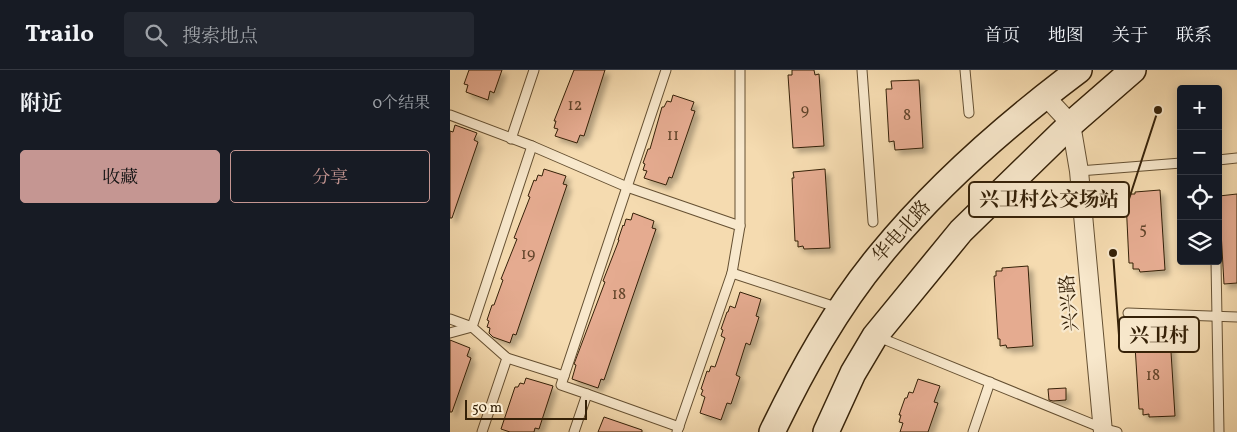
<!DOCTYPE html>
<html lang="zh">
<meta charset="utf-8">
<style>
:root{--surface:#171b24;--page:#242831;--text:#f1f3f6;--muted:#9ea1a6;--line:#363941;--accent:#c59692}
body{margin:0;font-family:Vollkorn,"Noto Serif SC",serif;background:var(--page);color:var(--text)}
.controls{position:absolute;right:15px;top:15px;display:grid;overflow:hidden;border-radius:5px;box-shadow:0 2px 12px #0003}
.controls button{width:45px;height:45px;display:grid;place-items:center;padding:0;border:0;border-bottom:1px solid var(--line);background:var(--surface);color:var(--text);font:25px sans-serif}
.scale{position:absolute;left:15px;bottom:12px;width:122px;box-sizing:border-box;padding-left:5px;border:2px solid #352108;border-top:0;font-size:14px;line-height:18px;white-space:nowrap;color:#352108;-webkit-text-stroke:4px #f8e8cc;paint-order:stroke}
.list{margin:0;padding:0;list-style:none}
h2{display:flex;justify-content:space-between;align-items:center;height:65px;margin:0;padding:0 20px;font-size:21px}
h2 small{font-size:16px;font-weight:400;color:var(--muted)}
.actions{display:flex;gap:10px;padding:15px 20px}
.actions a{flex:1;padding:11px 0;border:1px solid var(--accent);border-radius:5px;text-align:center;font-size:18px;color:var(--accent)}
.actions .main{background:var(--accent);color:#111}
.icon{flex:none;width:28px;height:28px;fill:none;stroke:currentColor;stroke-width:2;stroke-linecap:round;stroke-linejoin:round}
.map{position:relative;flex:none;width:787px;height:362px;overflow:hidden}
header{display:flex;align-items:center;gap:30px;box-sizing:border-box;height:70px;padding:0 25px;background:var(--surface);border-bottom:1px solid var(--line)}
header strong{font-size:24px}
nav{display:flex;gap:28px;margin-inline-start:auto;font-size:18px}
.search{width:350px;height:45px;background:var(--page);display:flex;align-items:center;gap:12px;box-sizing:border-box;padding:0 18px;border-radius:5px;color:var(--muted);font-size:19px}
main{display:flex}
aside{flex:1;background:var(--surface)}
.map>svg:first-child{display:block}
</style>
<header>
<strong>Trailo</strong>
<div class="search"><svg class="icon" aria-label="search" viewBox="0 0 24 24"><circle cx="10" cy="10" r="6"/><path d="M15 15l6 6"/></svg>搜索地点</div>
<nav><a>首页</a><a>地图</a><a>关于</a><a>联系</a></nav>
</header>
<main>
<aside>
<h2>附近<small>0个结果</small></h2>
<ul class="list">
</ul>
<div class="actions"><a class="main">收藏</a><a>分享</a></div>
</aside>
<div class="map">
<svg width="787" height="362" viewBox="0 0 787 362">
<defs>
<filter id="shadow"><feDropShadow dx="4.5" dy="4.5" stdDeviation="2.5" flood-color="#0004"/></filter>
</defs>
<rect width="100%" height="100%" fill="#f5dbb0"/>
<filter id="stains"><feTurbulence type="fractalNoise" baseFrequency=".004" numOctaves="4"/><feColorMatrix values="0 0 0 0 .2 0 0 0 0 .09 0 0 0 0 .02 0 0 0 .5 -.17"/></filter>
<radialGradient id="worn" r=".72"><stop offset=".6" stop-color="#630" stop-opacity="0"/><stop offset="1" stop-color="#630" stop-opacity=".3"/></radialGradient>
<g fill="#e5ab90" stroke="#352108" filter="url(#shadow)">
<polygon points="19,0 52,0 44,23 40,21 38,30 16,22 18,15 14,14"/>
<polygon points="124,0 155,0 134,66 130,65 127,73 105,66 108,59 104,58 106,51 104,51"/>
<polygon points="342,0 364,0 365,5 369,4 374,76 343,78 338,5 342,5"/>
<polygon points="469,10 473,78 445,80 444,71 439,72 436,19 442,19 441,11"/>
<polygon points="223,25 244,32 241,40 245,41 222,108 219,107 216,115 194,108 197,101 193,100 195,94 193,93 198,79 200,79 212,37 214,37 217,31 221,32"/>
<polygon points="5,55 27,63 24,70 28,72 2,148 0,148 0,61 3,62"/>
<polygon points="94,99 116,106 113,114 117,115 66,265 63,264 60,273 43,267 39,263 40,258 37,257 39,251 37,250 42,235 44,235 53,210 51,209 67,169 64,168 80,127 78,126 84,110 86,111 88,105 92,106"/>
<polygon points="375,99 380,178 354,179 353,176 348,177 348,171 345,171 342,108 344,108 343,102"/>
<polygon points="710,120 715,200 690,202 689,199 683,199 683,193 679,193 676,130 679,130 679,124 685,124 685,122"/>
<polygon points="787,124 787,213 774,214 769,126"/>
<polygon points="183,143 204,151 202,158 206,159 154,310 151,309 148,318 122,309 126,295 124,294 155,212 153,211 169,170 168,170 173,155 174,156 176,149 181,150"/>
<polygon points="578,196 583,276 557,278 556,275 550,276 550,269 548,269 544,206 546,206 546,201 552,201 552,198"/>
<polygon points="290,222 311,229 306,246 309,247 300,275 296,273 286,305 290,307 281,334 277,333 271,350 250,343 255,327 251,325 253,320 251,319 257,301 259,302 261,296 265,297 275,268 271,266 273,260 271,259 277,242 278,242 280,236 285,238"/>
<polygon points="720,266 725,346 699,347 699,344 693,345 693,339 689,339 685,276 689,276 688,270 695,270 695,267"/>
<polygon points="0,270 20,278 17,286 21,288 2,342 0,342"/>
<polygon points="76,308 103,316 89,359 85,358 84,362 60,362 51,359 65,317 68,317 70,313 74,314"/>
<polygon points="468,309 490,316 484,332 488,333 478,362 450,362 453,353 449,352 451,345 449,345 455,328 457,328 459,322 463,323"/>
<polygon points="616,318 616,330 603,331 599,330 598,319"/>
<polygon points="154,347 192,360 192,362 148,362"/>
</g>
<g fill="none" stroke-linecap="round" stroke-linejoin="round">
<defs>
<g id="service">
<polyline points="412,0 423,152"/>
<polyline points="515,0 519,43"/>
<polyline points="0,45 82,76 177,117 290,156 282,203 389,238"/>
<polyline points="61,69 84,0"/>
<polyline points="768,90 787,88"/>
<polyline points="629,101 731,93"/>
<polyline points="290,156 290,0"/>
<polyline points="766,191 769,362"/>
<polyline points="678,243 787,247"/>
<polyline points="0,249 22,257 57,288 32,362"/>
<polyline points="0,263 22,257 82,76"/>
<polyline points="426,266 652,358 667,362"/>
<polyline points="57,288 114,306"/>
<polyline points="137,324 229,357"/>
<polyline points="124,362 137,324 111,315 216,0"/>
<polyline points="227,362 282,203"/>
<polyline points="523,362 540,312"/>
</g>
<polyline id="minor" points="595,26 621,54 629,101 653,362"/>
<g id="secondary">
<path d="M322,362C352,300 386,238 430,185C487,115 557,54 629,0"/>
<polyline points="376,362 403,303 425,266 511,161 621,54 683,0"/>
</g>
</defs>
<use href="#service" stroke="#655032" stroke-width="11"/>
<use href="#minor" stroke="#655032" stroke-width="20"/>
<use href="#secondary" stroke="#352108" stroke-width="28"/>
<use href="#service" stroke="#f8e8cc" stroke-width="9"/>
<use href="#minor" stroke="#f8e8cc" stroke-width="18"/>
<use href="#secondary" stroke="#f8e8cc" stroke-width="25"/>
</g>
<g text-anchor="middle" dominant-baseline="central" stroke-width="4.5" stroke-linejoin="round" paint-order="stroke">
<g font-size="16" fill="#61442a">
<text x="125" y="36">12</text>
<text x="355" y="41">9</text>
<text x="457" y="46">8</text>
<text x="223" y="66">11</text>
<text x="693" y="160">5</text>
<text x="78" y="185">19</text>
<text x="169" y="225">18</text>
<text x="703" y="306">18</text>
</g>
<g font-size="19" fill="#352108" stroke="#f8e8cc">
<text transform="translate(452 162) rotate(-48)">华电北路</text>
<text transform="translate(620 233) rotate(-95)">兴兴路</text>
</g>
</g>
<path fill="none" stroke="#352108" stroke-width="2" d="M708 40L679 129M663 183L669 265"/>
<g fill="#352108" stroke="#f8e8cc" stroke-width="2">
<circle cx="708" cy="40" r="5"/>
<circle cx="663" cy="183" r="5"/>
</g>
<g fill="#f8e8cc" stroke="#352108" stroke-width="2">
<rect x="519" y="112" width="160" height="35" rx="5"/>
<rect x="669" y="247" width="80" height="35" rx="5"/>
</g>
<g font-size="20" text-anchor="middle" font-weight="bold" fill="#352108">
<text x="599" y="136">兴卫村公交场站</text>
<text x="709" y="272">兴卫村</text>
</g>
<rect width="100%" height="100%" filter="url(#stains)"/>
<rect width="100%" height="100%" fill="url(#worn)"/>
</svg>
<div class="controls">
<button>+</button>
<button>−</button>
<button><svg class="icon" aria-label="locate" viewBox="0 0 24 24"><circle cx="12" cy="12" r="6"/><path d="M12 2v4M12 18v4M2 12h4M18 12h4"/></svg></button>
<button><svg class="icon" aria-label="layers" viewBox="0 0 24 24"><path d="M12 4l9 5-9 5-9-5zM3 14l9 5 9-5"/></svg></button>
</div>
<div class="scale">50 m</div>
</div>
</main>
